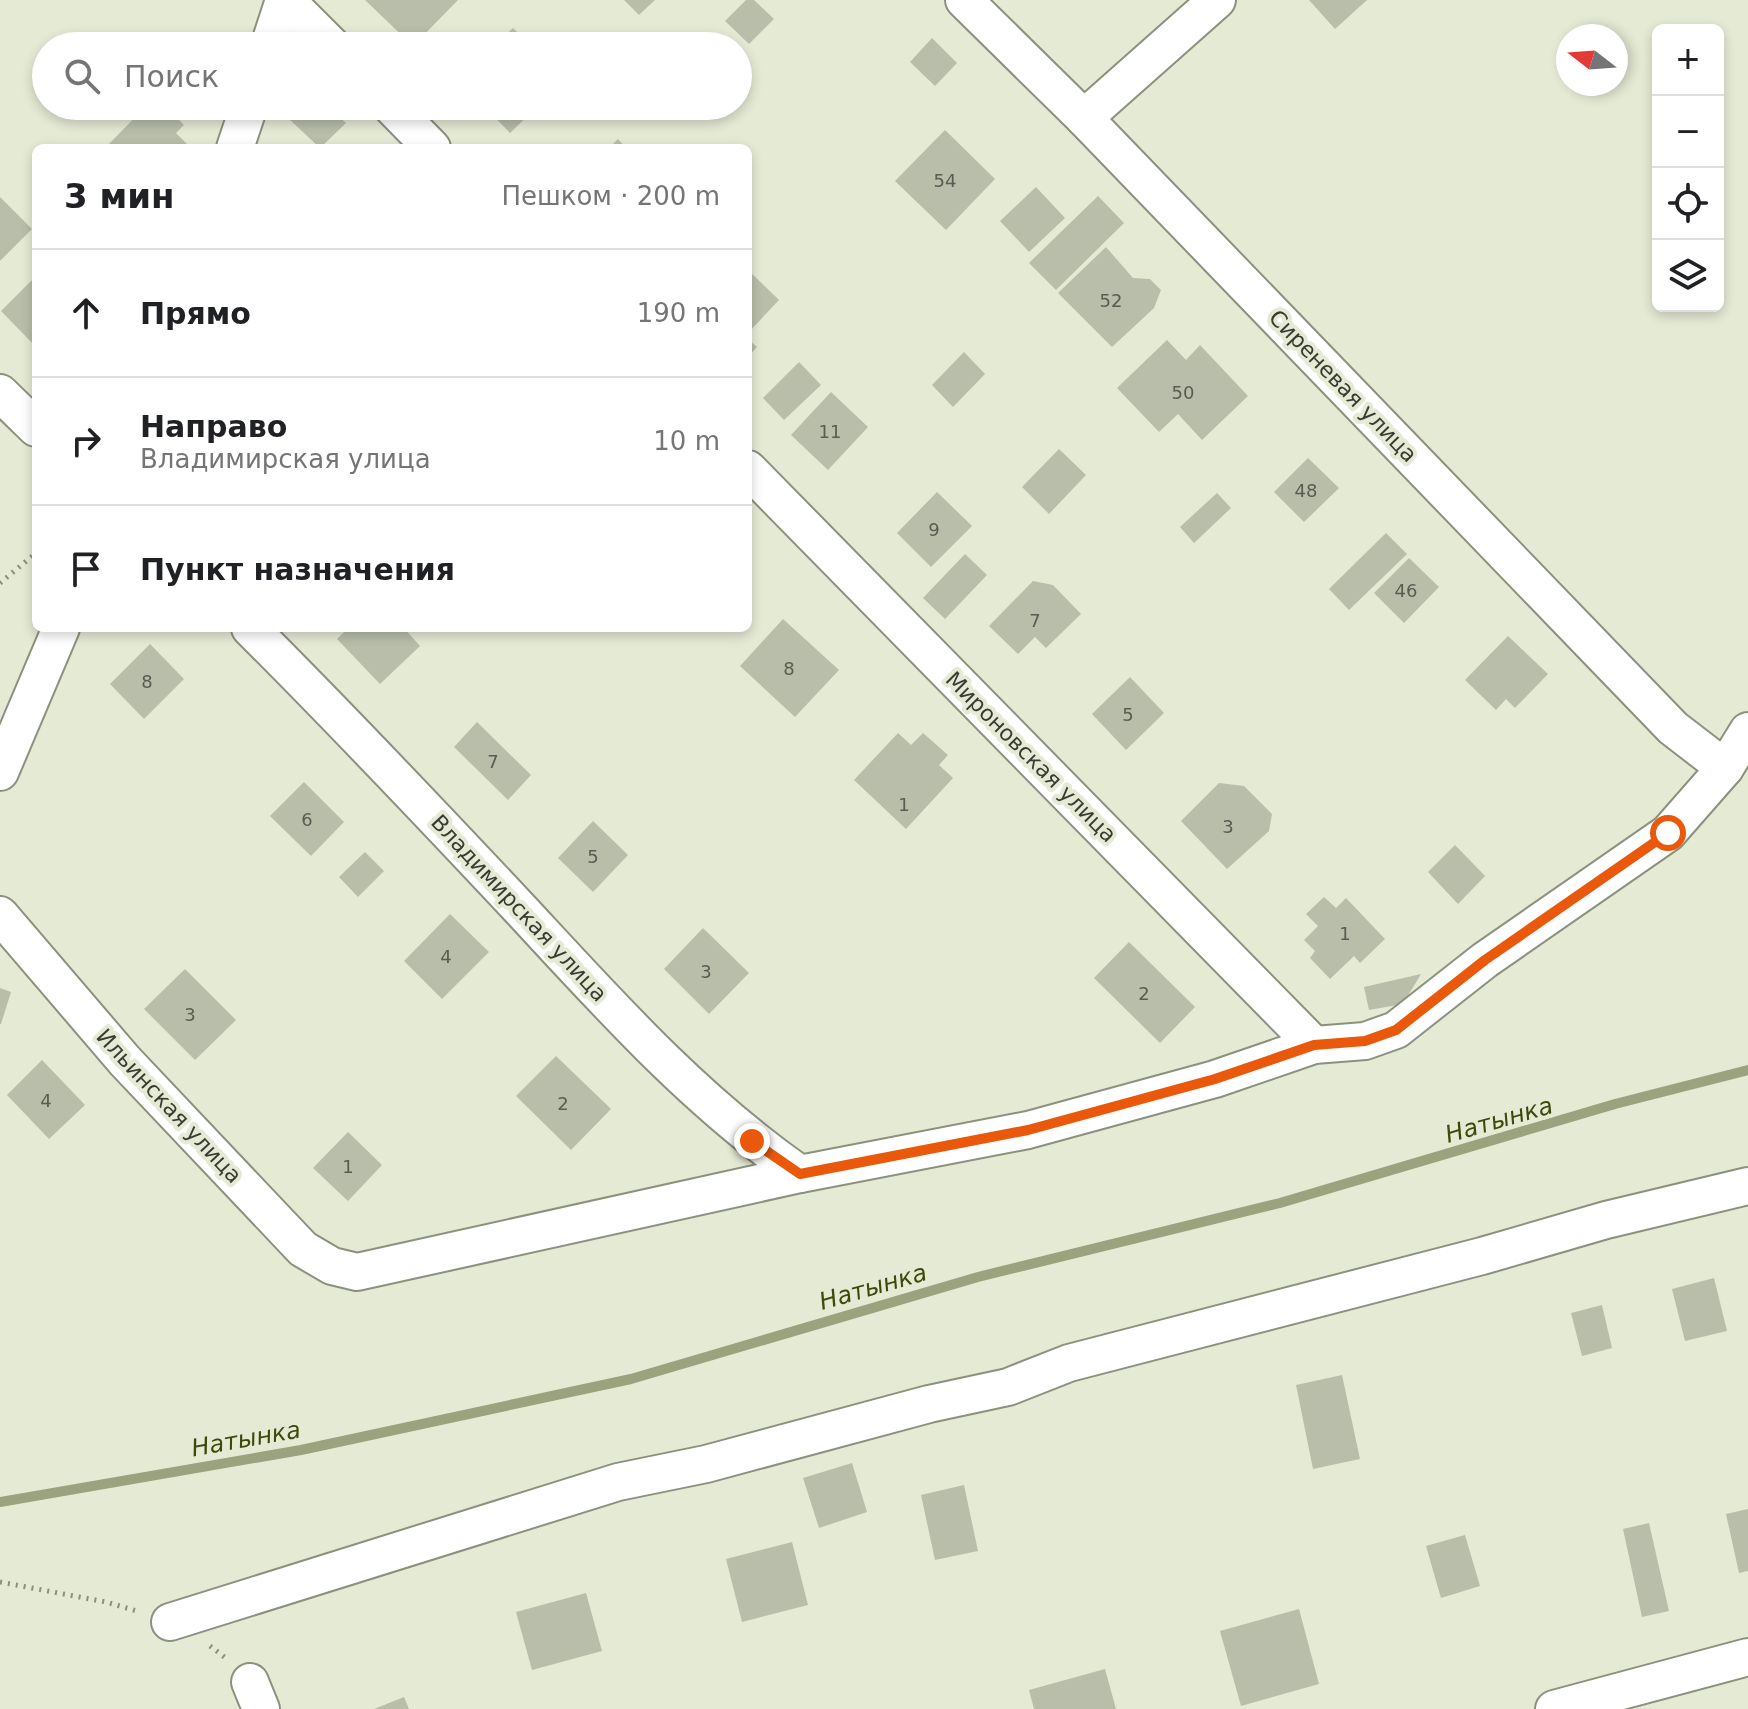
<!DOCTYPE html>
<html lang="ru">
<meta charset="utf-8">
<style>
:root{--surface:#fff;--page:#f6f6f6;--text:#202124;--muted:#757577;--line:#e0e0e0}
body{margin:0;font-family:"DejaVu Sans",sans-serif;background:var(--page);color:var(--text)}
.controls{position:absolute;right:24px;top:24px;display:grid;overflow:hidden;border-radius:12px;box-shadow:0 4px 12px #0003}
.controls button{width:72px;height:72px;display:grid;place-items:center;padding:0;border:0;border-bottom:2px solid var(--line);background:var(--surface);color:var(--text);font:40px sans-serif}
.compass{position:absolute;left:1556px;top:24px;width:72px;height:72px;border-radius:50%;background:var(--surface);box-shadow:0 4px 12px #0003;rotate:287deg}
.stop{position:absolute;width:24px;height:24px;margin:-18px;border:6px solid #ea580c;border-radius:50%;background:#fff}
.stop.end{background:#ea580c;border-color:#fff;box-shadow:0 2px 8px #0008}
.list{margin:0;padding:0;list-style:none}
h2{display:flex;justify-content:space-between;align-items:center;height:104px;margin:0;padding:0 32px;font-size:34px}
h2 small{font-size:26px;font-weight:400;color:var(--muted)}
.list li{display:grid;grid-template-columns:52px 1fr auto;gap:24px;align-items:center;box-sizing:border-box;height:128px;padding:0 32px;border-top:2px solid var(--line)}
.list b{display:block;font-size:30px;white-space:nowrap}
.list p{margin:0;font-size:26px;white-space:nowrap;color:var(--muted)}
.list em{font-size:26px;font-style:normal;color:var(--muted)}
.icon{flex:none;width:44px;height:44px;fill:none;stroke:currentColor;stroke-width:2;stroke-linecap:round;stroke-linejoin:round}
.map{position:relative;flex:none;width:1748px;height:1709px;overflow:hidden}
.search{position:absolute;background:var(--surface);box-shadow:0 4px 12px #0003;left:32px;top:32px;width:720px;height:88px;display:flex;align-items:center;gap:20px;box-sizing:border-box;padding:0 28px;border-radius:44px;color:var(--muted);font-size:30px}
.panel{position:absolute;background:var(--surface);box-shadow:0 4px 12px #0003;left:32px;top:144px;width:720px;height:488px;border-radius:12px}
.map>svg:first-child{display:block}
</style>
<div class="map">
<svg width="1748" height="1709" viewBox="0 0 1748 1709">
<rect width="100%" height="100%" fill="#e5ead5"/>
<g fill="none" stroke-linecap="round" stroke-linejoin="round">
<polyline stroke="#9aa37e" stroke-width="10" points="0,1502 301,1450 631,1379 978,1277 1280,1203 1615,1104 1748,1070"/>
</g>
<g fill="#b9beaa">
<polygon points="365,0 458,0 413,46"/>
<polygon points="624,0 655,0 639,15"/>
<polygon points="746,0 754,0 774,19 749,44 725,21"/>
<polygon points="1309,0 1367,0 1335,29"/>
<polygon points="513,28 531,46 494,46"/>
<polygon points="932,38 957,63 935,86 910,62"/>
<polygon points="146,106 153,106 161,115 168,108 184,125 176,133 191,148 113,148 109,144"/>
<polygon points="299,106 327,106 346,123 320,148 288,118"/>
<polygon points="484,106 538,106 510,133"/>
<polygon points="945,130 995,179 946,230 895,181"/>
<polygon points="618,139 626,148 609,148"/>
<polygon points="1036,187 1065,218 1029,252 1000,221"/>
<polygon points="1098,196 1124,223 1056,290 1029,263"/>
<polygon points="0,197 32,229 0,261"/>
<polygon points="1106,247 1133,278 1150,279 1161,290 1154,308 1112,347 1058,293"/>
<polygon points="748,270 779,300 748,333"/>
<polygon points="36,276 36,347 1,311"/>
<polygon points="748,339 757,347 748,357"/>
<polygon points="1167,340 1186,360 1200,345 1248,396 1202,440 1178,414 1159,432 1117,388"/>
<polygon points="964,352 985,374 953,407 932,385"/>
<polygon points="799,362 821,385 784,420 763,398"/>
<polygon points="831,392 868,427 828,470 791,435"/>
<polygon points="1059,449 1086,475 1049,514 1022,487"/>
<polygon points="1308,458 1339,488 1304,522 1274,492"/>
<polygon points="937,492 972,526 931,567 897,533"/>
<polygon points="1217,493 1231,508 1194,543 1180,527"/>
<polygon points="1386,533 1407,554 1349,610 1329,589"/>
<polygon points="965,554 987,575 945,619 923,598"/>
<polygon points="1409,558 1439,587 1404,623 1374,593"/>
<polygon points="1033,581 1053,585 1081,614 1046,648 1035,637 1018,654 989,626"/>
<polygon points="783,619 839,670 795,717 740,666"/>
<polygon points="348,628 404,628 420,646 380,684 337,639"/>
<polygon points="1508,636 1548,674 1515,708 1506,699 1496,710 1465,680"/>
<polygon points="150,644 184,679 144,719 110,684"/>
<polygon points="1130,677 1164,713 1126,750 1092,714"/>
<polygon points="477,722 531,775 508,800 454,747"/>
<polygon points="898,733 911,745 923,733 948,755 939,765 953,778 906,829 854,780"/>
<polygon points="304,782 344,822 311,856 270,816"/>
<polygon points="1219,783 1244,786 1272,814 1269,831 1227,869 1181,821"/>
<polygon points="593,821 628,855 593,892 558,858"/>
<polygon points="1455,845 1485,876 1458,904 1428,872"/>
<polygon points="365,852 384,871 358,897 339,877"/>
<polygon points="1324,897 1336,908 1346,898 1385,939 1360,963 1354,956 1330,979 1310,958 1315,951 1304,940 1318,926 1306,914"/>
<polygon points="450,914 489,952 442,999 404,961"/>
<polygon points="703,928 749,973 709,1014 664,969"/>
<polygon points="1129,942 1195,1007 1160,1043 1094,978"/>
<polygon points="185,969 236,1020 195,1060 144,1009"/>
<polygon points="1421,974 1403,1004 1369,1010 1364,987"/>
<polygon points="0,988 11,992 1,1024 0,1024"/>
<polygon points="556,1056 611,1109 571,1150 516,1096"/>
<polygon points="42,1060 85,1105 49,1139 7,1095"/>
<polygon points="348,1132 382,1165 348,1201 313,1168"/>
<polygon points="1714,1278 1727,1331 1685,1341 1672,1289"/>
<polygon points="1602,1305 1612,1348 1582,1356 1571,1313"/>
<polygon points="1342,1375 1360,1459 1313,1469 1296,1385"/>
<polygon points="852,1463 867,1512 819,1528 803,1478"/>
<polygon points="964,1485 978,1551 935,1560 921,1495"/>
<polygon points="1748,1509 1748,1571 1739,1573 1726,1514"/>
<polygon points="1649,1523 1669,1611 1642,1617 1623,1529"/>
<polygon points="1465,1535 1480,1586 1441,1598 1426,1546"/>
<polygon points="792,1542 808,1605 742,1622 726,1559"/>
<polygon points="586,1593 602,1651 532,1670 516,1612"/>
<polygon points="1299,1609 1319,1684 1241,1706 1220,1631"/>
<polygon points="1105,1669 1116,1709 1034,1709 1029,1690"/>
<polygon points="404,1697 409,1709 374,1709"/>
</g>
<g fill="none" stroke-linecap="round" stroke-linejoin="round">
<defs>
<g id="minor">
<polyline points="286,0 332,46"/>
<polyline points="964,0 1084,118 1673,728 1725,768"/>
<polyline points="269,46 284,0"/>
<polyline points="391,106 432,148"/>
<polyline points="1084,118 1217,0"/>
<polyline points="235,148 249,106"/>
<polyline points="0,393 36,428"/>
<polyline points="748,469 1314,1045"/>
<path d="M250,628C343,721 433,816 523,912C610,1006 695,1101 800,1174"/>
<polyline points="0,772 61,628"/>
<polyline points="0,915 125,1061 303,1249 332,1266 357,1272 800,1174 1028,1130 1215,1079 1314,1045 1365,1041 1396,1030 1485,960 1668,833 1725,768 1748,731"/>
<polyline points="170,1622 618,1482 706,1464 929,1404 1008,1387 1069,1363 1482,1256 1606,1220 1748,1186"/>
<polyline points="250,1682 261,1709"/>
<polyline points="1554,1709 1748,1657"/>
</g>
</defs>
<use href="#minor" stroke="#8c917e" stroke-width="40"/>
<g stroke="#8b8e80" stroke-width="5" stroke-dasharray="2 6" stroke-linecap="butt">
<polyline points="0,583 36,553"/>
<polyline points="0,1582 106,1602 140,1612"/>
<polyline points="210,1646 227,1659"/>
</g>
<use href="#minor" stroke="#fff" stroke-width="36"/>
</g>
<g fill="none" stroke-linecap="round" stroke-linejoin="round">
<polyline stroke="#ea580c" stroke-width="10" points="752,1141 800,1174 1028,1130 1215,1079 1314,1045 1365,1041 1396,1030 1485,960 1668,833"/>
</g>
<g text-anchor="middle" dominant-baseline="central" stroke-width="8" stroke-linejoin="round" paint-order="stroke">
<g font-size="18" fill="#595c51">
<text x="945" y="180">54</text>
<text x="1111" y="300">52</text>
<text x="1183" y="392">50</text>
<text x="830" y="431">11</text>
<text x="1306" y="490">48</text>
<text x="934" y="529">9</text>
<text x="1406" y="590">46</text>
<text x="1035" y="620">7</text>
<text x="789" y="668">8</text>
<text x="147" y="681">8</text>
<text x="1128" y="714">5</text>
<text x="493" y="761">7</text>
<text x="904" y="804">1</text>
<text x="307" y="819">6</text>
<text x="1228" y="826">3</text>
<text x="593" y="856">5</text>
<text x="1345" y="933">1</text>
<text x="446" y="956">4</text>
<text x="706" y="971">3</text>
<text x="1144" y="993">2</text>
<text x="190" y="1014">3</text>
<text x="46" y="1100">4</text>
<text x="563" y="1103">2</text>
<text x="348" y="1166">1</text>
</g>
<g font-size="22" fill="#393b33" stroke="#e5ead5">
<text transform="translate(1343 386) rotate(46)">Сиреневая улица</text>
<text transform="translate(1031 757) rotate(45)">Мироновская улица</text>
<text transform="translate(519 908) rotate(47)">Владимирская улица</text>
<text transform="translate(169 1106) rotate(47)">Ильинская улица</text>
</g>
<g font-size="24" font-style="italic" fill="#3e480a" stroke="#e5ead5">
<text transform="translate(1499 1120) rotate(-16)">Натынка</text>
<text transform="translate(873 1287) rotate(-16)">Натынка</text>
<text transform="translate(246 1439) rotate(-10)">Натынка</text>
</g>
</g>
</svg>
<div class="controls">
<button>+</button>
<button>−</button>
<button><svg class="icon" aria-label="locate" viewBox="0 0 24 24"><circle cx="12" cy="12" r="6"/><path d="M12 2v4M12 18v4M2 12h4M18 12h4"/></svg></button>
<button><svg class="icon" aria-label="layers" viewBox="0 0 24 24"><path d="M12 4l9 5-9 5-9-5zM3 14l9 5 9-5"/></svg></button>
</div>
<svg class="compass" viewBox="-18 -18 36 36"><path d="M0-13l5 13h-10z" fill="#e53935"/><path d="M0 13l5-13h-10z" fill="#757577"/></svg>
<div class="stop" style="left:1668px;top:833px"></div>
<div class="stop end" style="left:752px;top:1141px"></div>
<div class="search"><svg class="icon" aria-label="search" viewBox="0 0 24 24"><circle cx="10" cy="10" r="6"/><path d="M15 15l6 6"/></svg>Поиск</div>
<section class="panel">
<h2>3 мин<small>Пешком · 200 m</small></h2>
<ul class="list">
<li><svg class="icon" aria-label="ahead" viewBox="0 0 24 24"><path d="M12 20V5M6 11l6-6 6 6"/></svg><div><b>Прямо</b></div><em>190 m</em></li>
<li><svg class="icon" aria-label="right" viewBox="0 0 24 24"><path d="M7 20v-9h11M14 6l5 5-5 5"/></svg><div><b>Направо</b><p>Владимирская улица</p></div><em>10 m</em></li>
<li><svg class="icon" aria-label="arrive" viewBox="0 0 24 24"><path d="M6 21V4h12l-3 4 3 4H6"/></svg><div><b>Пункт назначения</b></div></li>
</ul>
</section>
</div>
